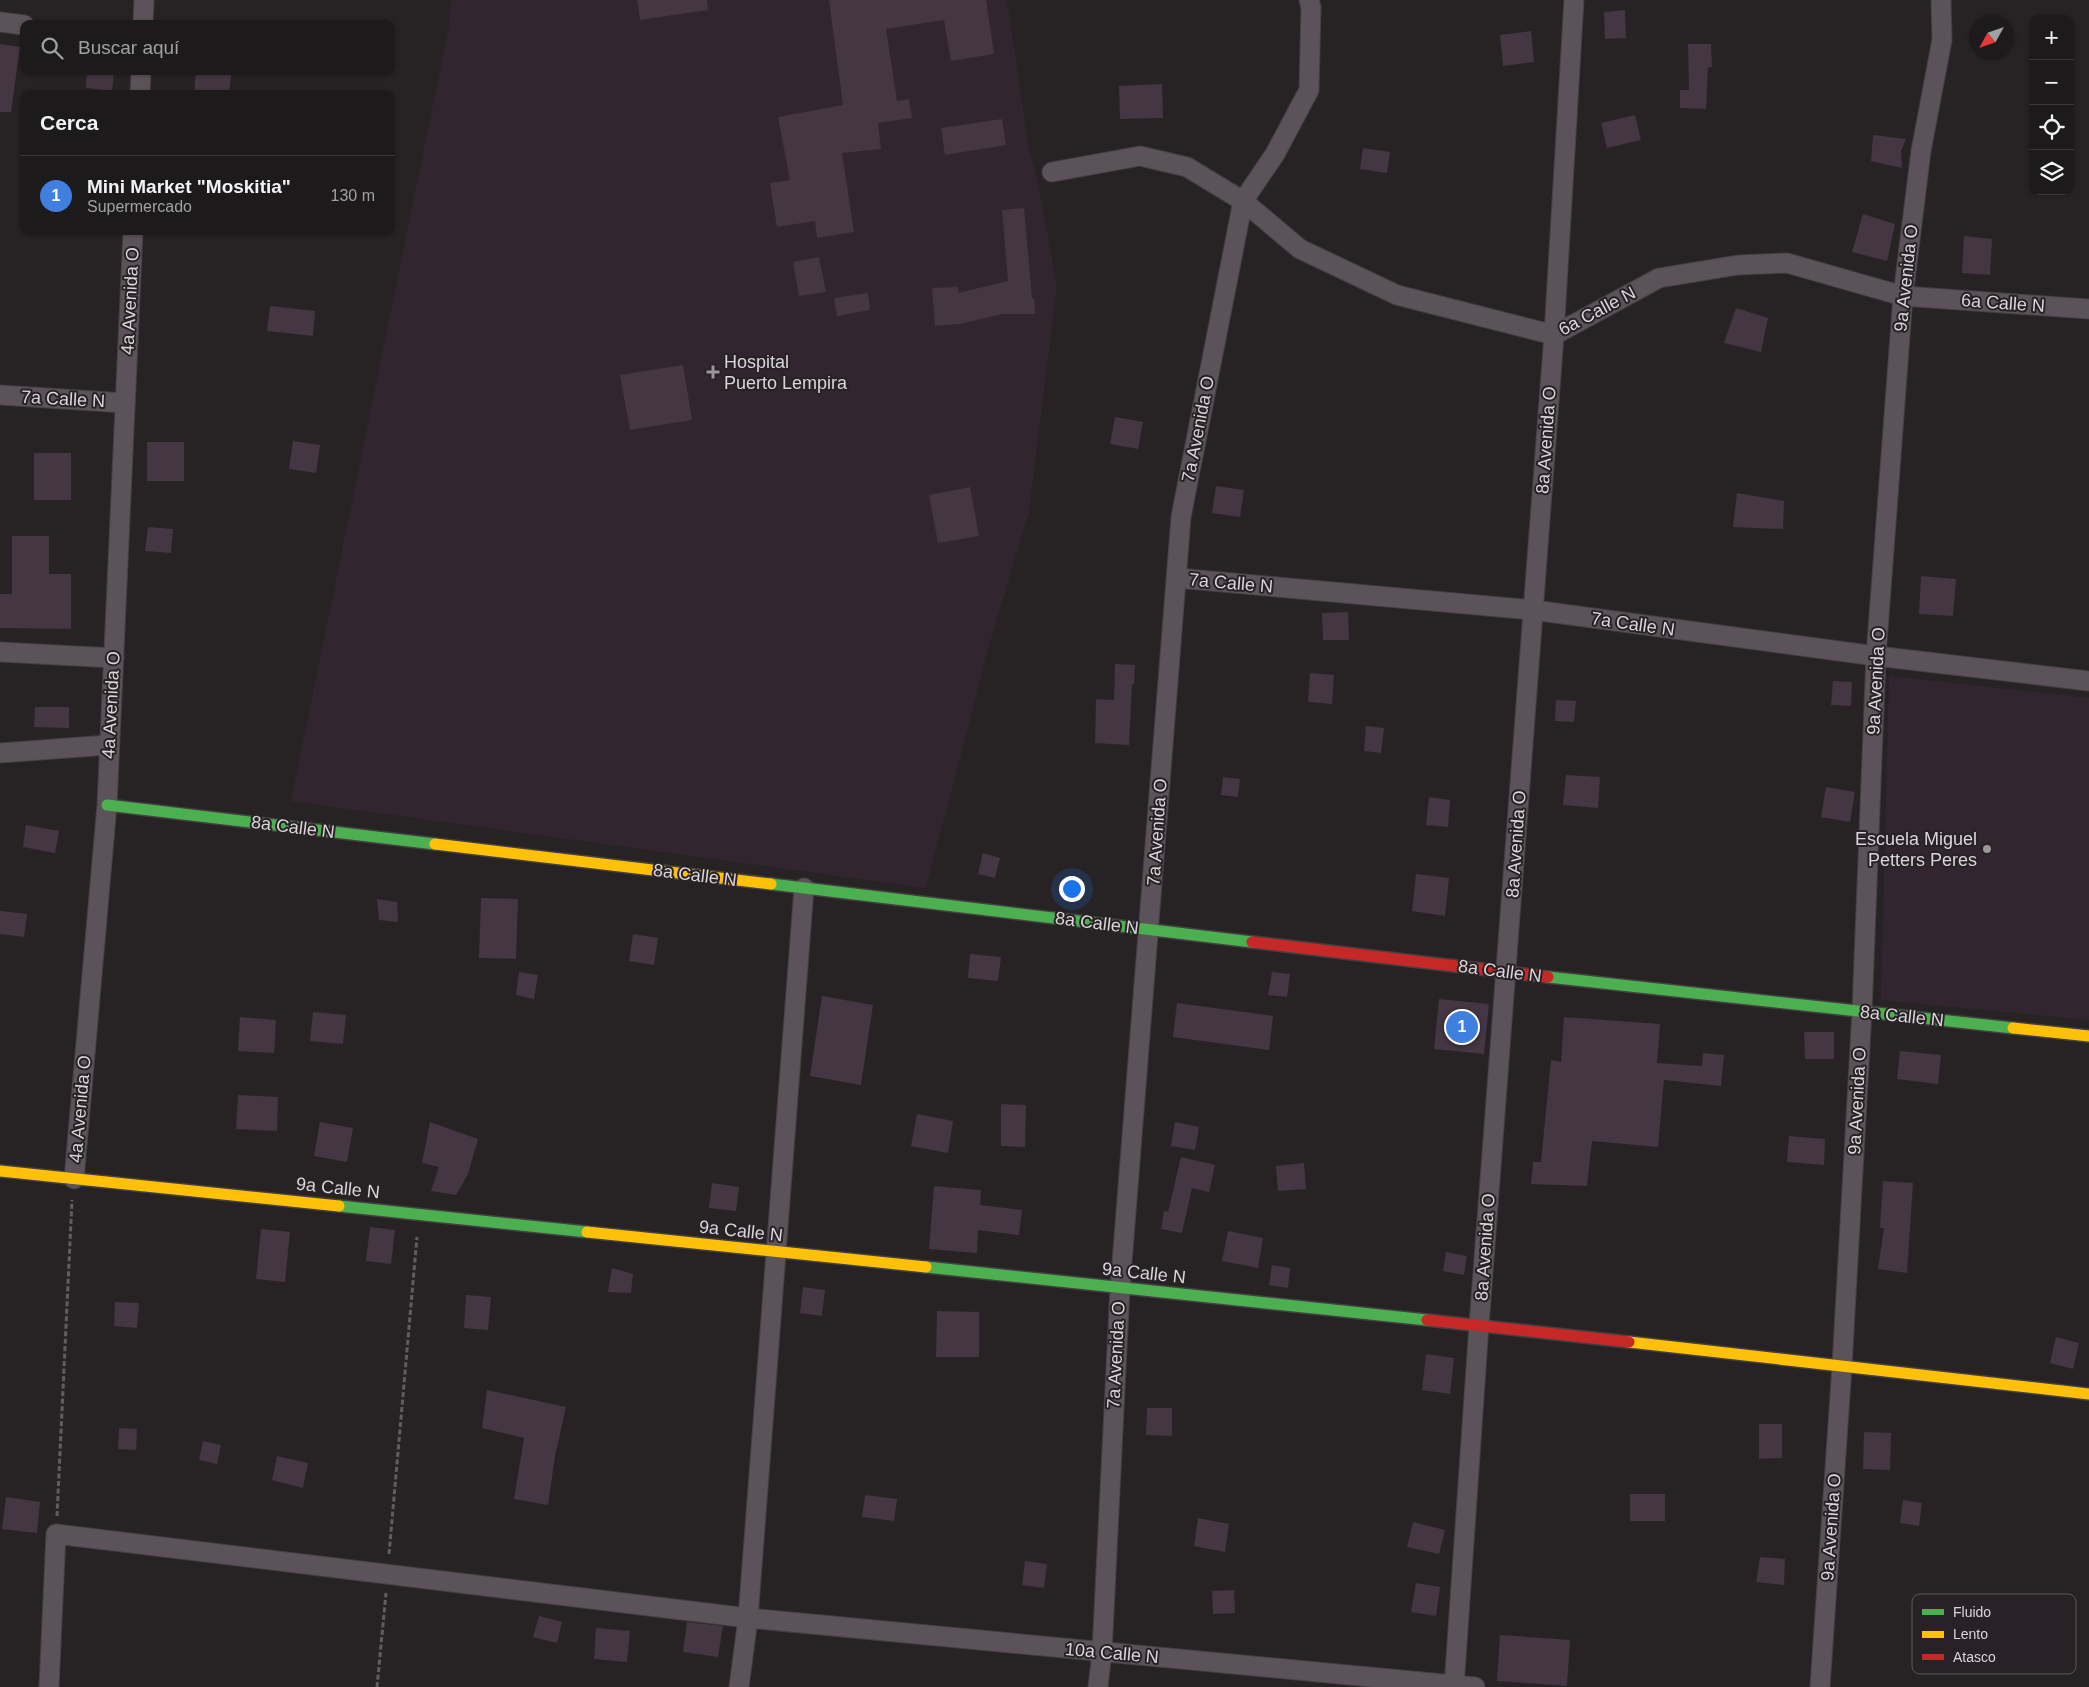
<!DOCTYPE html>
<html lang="es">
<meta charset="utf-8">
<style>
:root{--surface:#1d1a1c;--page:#2a2729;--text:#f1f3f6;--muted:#a0a1a3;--line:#3b383b;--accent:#9b9799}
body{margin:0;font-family:Helvetica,sans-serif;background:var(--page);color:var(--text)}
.controls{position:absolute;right:15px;top:15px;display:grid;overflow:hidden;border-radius:10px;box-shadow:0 1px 4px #0004}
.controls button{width:45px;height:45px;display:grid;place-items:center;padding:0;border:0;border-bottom:1px solid var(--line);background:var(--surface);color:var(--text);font:25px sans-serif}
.compass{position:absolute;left:1969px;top:15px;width:45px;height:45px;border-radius:50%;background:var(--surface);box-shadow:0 1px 4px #0004;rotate:230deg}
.you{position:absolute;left:1071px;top:888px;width:18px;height:18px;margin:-12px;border:4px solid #fff;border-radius:50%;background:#1a73e8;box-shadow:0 0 0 8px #1a73e833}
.badge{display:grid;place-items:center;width:32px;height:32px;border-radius:50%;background:var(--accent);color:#fff;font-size:16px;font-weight:700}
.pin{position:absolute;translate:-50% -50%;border:2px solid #fff;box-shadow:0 1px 5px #0006}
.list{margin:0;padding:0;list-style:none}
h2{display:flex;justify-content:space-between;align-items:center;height:65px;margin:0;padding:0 20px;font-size:21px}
h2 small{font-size:16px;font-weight:400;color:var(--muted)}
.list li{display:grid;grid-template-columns:32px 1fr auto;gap:15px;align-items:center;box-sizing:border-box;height:80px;padding:0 20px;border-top:1px solid var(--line)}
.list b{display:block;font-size:19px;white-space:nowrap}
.list p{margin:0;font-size:16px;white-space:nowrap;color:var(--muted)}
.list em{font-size:16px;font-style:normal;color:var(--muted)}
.icon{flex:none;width:28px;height:28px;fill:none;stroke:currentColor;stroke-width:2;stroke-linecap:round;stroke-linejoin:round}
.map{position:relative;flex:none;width:2089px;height:1687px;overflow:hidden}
.search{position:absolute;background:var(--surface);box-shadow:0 1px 4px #0004;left:20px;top:20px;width:375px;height:55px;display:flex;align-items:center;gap:12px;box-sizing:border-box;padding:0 18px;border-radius:10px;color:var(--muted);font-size:19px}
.panel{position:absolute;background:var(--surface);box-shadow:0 1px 4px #0004;left:20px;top:90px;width:375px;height:145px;border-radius:10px}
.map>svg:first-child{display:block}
</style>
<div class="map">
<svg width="2089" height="1687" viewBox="0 0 2089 1687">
<rect width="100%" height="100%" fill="#272325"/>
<g fill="#31262f">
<polygon points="451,0 1007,0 1029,151 1037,177 1057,287 1029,512 992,635 926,888 291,801 449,26"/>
<polygon points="1889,676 2089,698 2089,1020 1881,1000"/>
</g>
<g fill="#443642">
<polygon points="637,0 707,0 708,10 640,20"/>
<polygon points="829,0 986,0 994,54 951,61 944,20 886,29 897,101 909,99 912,118 878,123 881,149 842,153 854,232 817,238 815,221 777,227 770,183 790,180 778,117 843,105"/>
<polygon points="1625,10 1626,38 1605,39 1604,12"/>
<polygon points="1531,31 1534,62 1503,66 1500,35"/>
<polygon points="0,44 20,47 11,112 0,112"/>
<polygon points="1688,44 1711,44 1712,67 1708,67 1706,109 1680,108 1680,90 1689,90"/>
<polygon points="87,71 114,71 112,91 86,88"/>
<polygon points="196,71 231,75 229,94 194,94"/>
<polygon points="1162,84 1163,118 1120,119 1119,86"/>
<polygon points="1635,115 1641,140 1607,148 1601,123"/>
<polygon points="1002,119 1006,145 945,155 941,128"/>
<polygon points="1873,135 1906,139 1901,151 1902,168 1871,161"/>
<polygon points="1363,148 1390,152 1387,173 1360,169"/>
<polygon points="1024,208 1032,298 1034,298 1035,314 1002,314 960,324 935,326 932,288 958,287 958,293 1008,281 1002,210"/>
<polygon points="1863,214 1895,224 1887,261 1852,252"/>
<polygon points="1964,236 1992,239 1990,275 1962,273"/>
<polygon points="819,257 826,292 799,296 793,262"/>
<polygon points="868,293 870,310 837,316 834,298"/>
<polygon points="270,306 315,311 313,336 267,331"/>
<polygon points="1736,308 1768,318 1761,352 1724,343"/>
<polygon points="683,365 692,420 630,430 620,375"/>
<polygon points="1115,417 1143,422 1138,449 1110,444"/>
<polygon points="293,441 320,445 316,473 289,469"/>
<rect x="147" y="442" width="37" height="39"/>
<rect x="34" y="453" width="37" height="47"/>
<polygon points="1216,486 1244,490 1240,517 1212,513"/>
<polygon points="970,487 979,536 938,543 929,495"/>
<polygon points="1737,493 1784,501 1783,529 1733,527"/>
<polygon points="148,527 173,529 171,553 145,551"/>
<polygon points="12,536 49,536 49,574 71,574 71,629 0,628 0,594 12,594"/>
<polygon points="1921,576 1956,579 1953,616 1919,614"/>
<polygon points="1348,612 1349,640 1323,640 1322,613"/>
<polygon points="1115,664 1135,665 1134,684 1132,684 1129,745 1095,743 1096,699 1114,700"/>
<polygon points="1310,673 1334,675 1332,704 1308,702"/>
<polygon points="1833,681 1852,682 1851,706 1831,705"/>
<polygon points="1556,700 1576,701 1574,722 1555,721"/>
<polygon points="35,707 69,707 69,728 34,727"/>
<polygon points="1366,726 1384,728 1381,753 1364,751"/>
<polygon points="1566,775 1600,777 1598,808 1563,805"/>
<polygon points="1223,777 1240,779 1238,797 1221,795"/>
<polygon points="1826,787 1855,792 1850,822 1821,817"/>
<polygon points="1429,797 1450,800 1448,827 1426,825"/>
<polygon points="26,825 59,831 55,853 23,847"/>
<polygon points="983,853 1000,858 995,878 978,874"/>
<polygon points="1416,874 1449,878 1445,916 1412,911"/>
<polygon points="481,898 518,899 516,959 479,958"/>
<polygon points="377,899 397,902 398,922 379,920"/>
<polygon points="0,911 27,914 24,937 0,934"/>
<polygon points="633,934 658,938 654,965 629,961"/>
<polygon points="970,954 1001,957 998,981 968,978"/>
<polygon points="519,972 538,975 534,999 516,995"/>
<polygon points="1272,972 1290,974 1287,997 1268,995"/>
<polygon points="822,996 873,1005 861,1085 810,1076"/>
<polygon points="1439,999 1489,1004 1484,1054 1434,1049"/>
<polygon points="1177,1003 1273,1016 1269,1050 1173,1037"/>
<polygon points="313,1012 346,1015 343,1044 310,1041"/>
<polygon points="240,1017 276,1020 274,1053 238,1051"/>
<polygon points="1564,1017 1660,1024 1657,1063 1702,1066 1703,1053 1724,1055 1721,1086 1664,1080 1658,1147 1592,1141 1587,1186 1531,1184 1533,1162 1541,1162 1551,1060 1561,1062"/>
<polygon points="1804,1032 1834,1032 1834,1059 1805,1059"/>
<polygon points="1900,1051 1941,1055 1938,1084 1897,1079"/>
<polygon points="238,1095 278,1097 277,1131 236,1129"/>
<polygon points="1001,1104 1026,1105 1025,1147 1001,1146"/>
<polygon points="917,1114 953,1121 948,1153 911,1146"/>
<polygon points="320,1122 353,1128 347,1162 314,1156"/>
<polygon points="430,1122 478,1139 468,1174 456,1195 431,1191 439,1167 422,1163"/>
<polygon points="1175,1122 1199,1127 1195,1150 1171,1146"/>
<polygon points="1789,1136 1825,1139 1824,1165 1787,1162"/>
<polygon points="1181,1157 1215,1165 1209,1192 1192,1188 1182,1233 1161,1229 1164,1211 1168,1212"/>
<polygon points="1304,1163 1306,1189 1278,1191 1276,1166"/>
<polygon points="1883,1181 1913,1183 1907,1273 1878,1269 1884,1228 1880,1228"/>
<polygon points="712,1183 739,1187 736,1211 709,1208"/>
<polygon points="934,1186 981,1190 980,1205 1022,1210 1019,1235 978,1230 977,1253 929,1249"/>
<polygon points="370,1227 395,1230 391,1264 366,1261"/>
<polygon points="261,1229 290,1232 285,1282 256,1279"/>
<polygon points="1228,1231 1263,1238 1258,1268 1222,1261"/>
<polygon points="1446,1252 1467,1256 1464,1275 1443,1271"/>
<polygon points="1272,1265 1290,1268 1288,1288 1269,1285"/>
<polygon points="612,1268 633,1274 631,1293 608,1292"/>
<polygon points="803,1287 825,1290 822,1316 800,1313"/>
<polygon points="466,1295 491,1297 488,1330 464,1328"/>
<polygon points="115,1302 139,1303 137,1328 114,1326"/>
<polygon points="937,1311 979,1312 979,1357 936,1357"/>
<polygon points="2056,1337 2079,1343 2073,1369 2050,1363"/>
<polygon points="1426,1354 1454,1358 1450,1394 1422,1390"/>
<polygon points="487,1390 566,1407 555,1456 548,1505 514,1499 524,1438 482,1428"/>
<polygon points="1147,1408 1172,1408 1172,1436 1146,1435"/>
<polygon points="1759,1424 1782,1424 1782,1458 1759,1459"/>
<polygon points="119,1428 137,1429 136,1450 118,1449"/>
<polygon points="1864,1432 1891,1433 1890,1470 1863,1469"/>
<polygon points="203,1441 221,1445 217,1464 199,1460"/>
<polygon points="277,1456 308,1463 303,1488 272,1480"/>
<rect x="1630" y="1494" width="35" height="27"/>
<polygon points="865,1495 897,1499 894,1521 862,1517"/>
<polygon points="6,1497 40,1502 37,1533 2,1529"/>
<polygon points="1903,1500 1922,1503 1919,1526 1900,1523"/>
<polygon points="1198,1518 1229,1524 1225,1552 1194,1546"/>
<polygon points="1413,1522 1445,1530 1439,1554 1407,1547"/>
<polygon points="1760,1557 1785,1559 1784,1585 1756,1582"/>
<polygon points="1025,1561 1047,1564 1044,1588 1022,1585"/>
<polygon points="1416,1583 1440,1587 1436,1616 1411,1612"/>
<polygon points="1234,1590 1235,1613 1213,1614 1212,1591"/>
<polygon points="539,1616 562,1622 557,1643 533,1637"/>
<polygon points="687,1622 723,1626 718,1657 683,1652"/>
<polygon points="596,1628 630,1631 627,1662 594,1659"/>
<polygon points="1500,1635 1570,1640 1567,1686 1497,1681"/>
</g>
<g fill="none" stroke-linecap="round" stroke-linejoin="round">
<defs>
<g id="street">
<polyline points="0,22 24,25"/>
<polyline points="143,24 144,0"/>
<polyline points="140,94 141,71"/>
<polyline points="1052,172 1140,156 1187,167 1243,201 1300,249 1397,295 1554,335 1659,278 1738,265 1787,263 1903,296 2089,309"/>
<polyline points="0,395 125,403"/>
<polyline points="1177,578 1533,610 1876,656 2089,681"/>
<polyline points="0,652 114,658"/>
<polyline points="0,753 108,745"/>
<polyline points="74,1179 107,805 133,231"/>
<polyline points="49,1687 56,1534 748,1618 1475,1687"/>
<polyline points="739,1687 748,1618 804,888"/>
<polyline points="1098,1687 1102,1652 1120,1288 1181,517 1243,201 1275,154 1309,90 1311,7 1309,0"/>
<polyline points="1454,1687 1479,1325 1554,335 1574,0"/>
<polyline points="1820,1687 1842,1366 1862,1011 1876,656 1903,296 1921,151 1942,40 1941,0"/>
</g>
<g id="fast">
<polyline points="107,805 435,844"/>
<polyline points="771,884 1252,942"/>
<polyline points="1548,977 2013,1028"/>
<polyline points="339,1206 587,1232"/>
<polyline points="926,1267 1427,1320"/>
</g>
<g id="slow">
<polyline points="435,844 771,884"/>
<polyline points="2013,1028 2089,1036"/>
<polyline points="0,1171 339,1206"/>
<polyline points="587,1232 926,1267"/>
<polyline points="1629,1342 2089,1394"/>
</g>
<g id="jam">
<polyline points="1252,942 1548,977"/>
<polyline points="1427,1320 1629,1342"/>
</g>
</defs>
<use href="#street" stroke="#434042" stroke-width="21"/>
<use href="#fast" stroke="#434042" stroke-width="14"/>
<use href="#slow" stroke="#434042" stroke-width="14"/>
<use href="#jam" stroke="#434042" stroke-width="14"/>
<g stroke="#625c60" stroke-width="3" stroke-dasharray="5 2.5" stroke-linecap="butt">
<polyline points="57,1516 72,1200"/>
<polyline points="389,1554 417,1237"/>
<polyline points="377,1687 386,1593"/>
</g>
<use href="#street" stroke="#5c5259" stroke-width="19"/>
<use href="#fast" stroke="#4caf50" stroke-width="11"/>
<use href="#slow" stroke="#ffc107" stroke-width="11"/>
<use href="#jam" stroke="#c62828" stroke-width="11"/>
</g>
<g fill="#9b9799" stroke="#282226" stroke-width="2">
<path d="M710.5 364.5h5v5h5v5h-5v5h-5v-5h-5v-5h5z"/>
<circle cx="1987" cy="849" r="5"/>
</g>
<g text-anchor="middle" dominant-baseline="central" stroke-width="4" stroke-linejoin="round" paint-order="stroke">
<g font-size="18" fill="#d9d5d8" stroke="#282226">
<text transform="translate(1906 278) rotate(-84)">9a Avenida O</text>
<text transform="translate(130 301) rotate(-87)">4a Avenida O</text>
<text transform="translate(2003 303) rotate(4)">6a Calle N</text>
<text transform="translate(1597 311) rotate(-28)">6a Calle N</text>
<text transform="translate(63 399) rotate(3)">7a Calle N</text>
<text transform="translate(1198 429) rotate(-79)">7a Avenida O</text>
<text transform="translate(1546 440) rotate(-86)">8a Avenida O</text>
<text transform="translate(1231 583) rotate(5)">7a Calle N</text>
<text transform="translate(1633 624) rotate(8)">7a Calle N</text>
<text transform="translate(1876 681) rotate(-87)">9a Avenida O</text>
<text transform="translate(111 705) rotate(-87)">4a Avenida O</text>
<text transform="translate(293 827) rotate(7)">8a Calle N</text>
<text transform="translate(1157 832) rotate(-86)">7a Avenida O</text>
<text transform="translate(1516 844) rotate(-86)">8a Avenida O</text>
<text transform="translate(695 875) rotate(7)">8a Calle N</text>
<text transform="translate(1097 923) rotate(7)">8a Calle N</text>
<text transform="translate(1500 971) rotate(7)">8a Calle N</text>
<text transform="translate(1902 1016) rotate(6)">8a Calle N</text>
<text transform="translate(1857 1101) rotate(-87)">9a Avenida O</text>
<text transform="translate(80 1109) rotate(-85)">4a Avenida O</text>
<text transform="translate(338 1188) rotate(6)">9a Calle N</text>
<text transform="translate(741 1231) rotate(6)">9a Calle N</text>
<text transform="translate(1485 1247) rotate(-86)">8a Avenida O</text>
<text transform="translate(1144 1273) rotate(6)">9a Calle N</text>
<text transform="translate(1116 1355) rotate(-87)">7a Avenida O</text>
<text transform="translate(1831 1527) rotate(-86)">9a Avenida O</text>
<text transform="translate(1112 1653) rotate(5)">10a Calle N</text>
</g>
<g font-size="18" fill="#d9d5d8" stroke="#282226" text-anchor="start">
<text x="724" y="362">Hospital<tspan x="724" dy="21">Puerto Lempira</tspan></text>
<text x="1977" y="839" text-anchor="end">Escuela Miguel<tspan x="1977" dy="21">Petters Peres</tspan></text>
</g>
</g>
<rect x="1912" y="1594" width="164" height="80" rx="8" fill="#282226" stroke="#5d585b" stroke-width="1"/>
<rect x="1922" y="1609" width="22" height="6" fill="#4caf50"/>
<rect x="1922" y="1631" width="22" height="7" fill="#ffc107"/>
<rect x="1922" y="1654" width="22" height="6" fill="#c62828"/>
<g font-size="14" fill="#d9d5d8">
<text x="1953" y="1617">Fluido</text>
<text x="1953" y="1639">Lento</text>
<text x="1953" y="1662">Atasco</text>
</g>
</svg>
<div class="controls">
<button>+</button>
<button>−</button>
<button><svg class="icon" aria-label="locate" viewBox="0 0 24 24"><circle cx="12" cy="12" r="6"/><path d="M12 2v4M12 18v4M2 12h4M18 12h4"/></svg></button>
<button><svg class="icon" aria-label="layers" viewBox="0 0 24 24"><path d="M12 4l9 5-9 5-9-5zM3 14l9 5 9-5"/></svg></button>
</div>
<svg class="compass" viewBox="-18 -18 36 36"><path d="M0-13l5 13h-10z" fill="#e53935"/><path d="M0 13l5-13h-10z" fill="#a0a1a3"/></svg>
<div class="you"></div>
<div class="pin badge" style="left:1462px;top:1027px;background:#3f7fe0">1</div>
<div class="search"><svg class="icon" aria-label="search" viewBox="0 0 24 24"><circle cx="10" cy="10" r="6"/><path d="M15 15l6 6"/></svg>Buscar aquí</div>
<section class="panel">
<h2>Cerca<small></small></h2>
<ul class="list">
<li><span class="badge" style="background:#3f7fe0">1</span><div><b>Mini Market &quot;Moskitia&quot;</b><p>Supermercado</p></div><em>130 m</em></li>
</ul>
</section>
</div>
